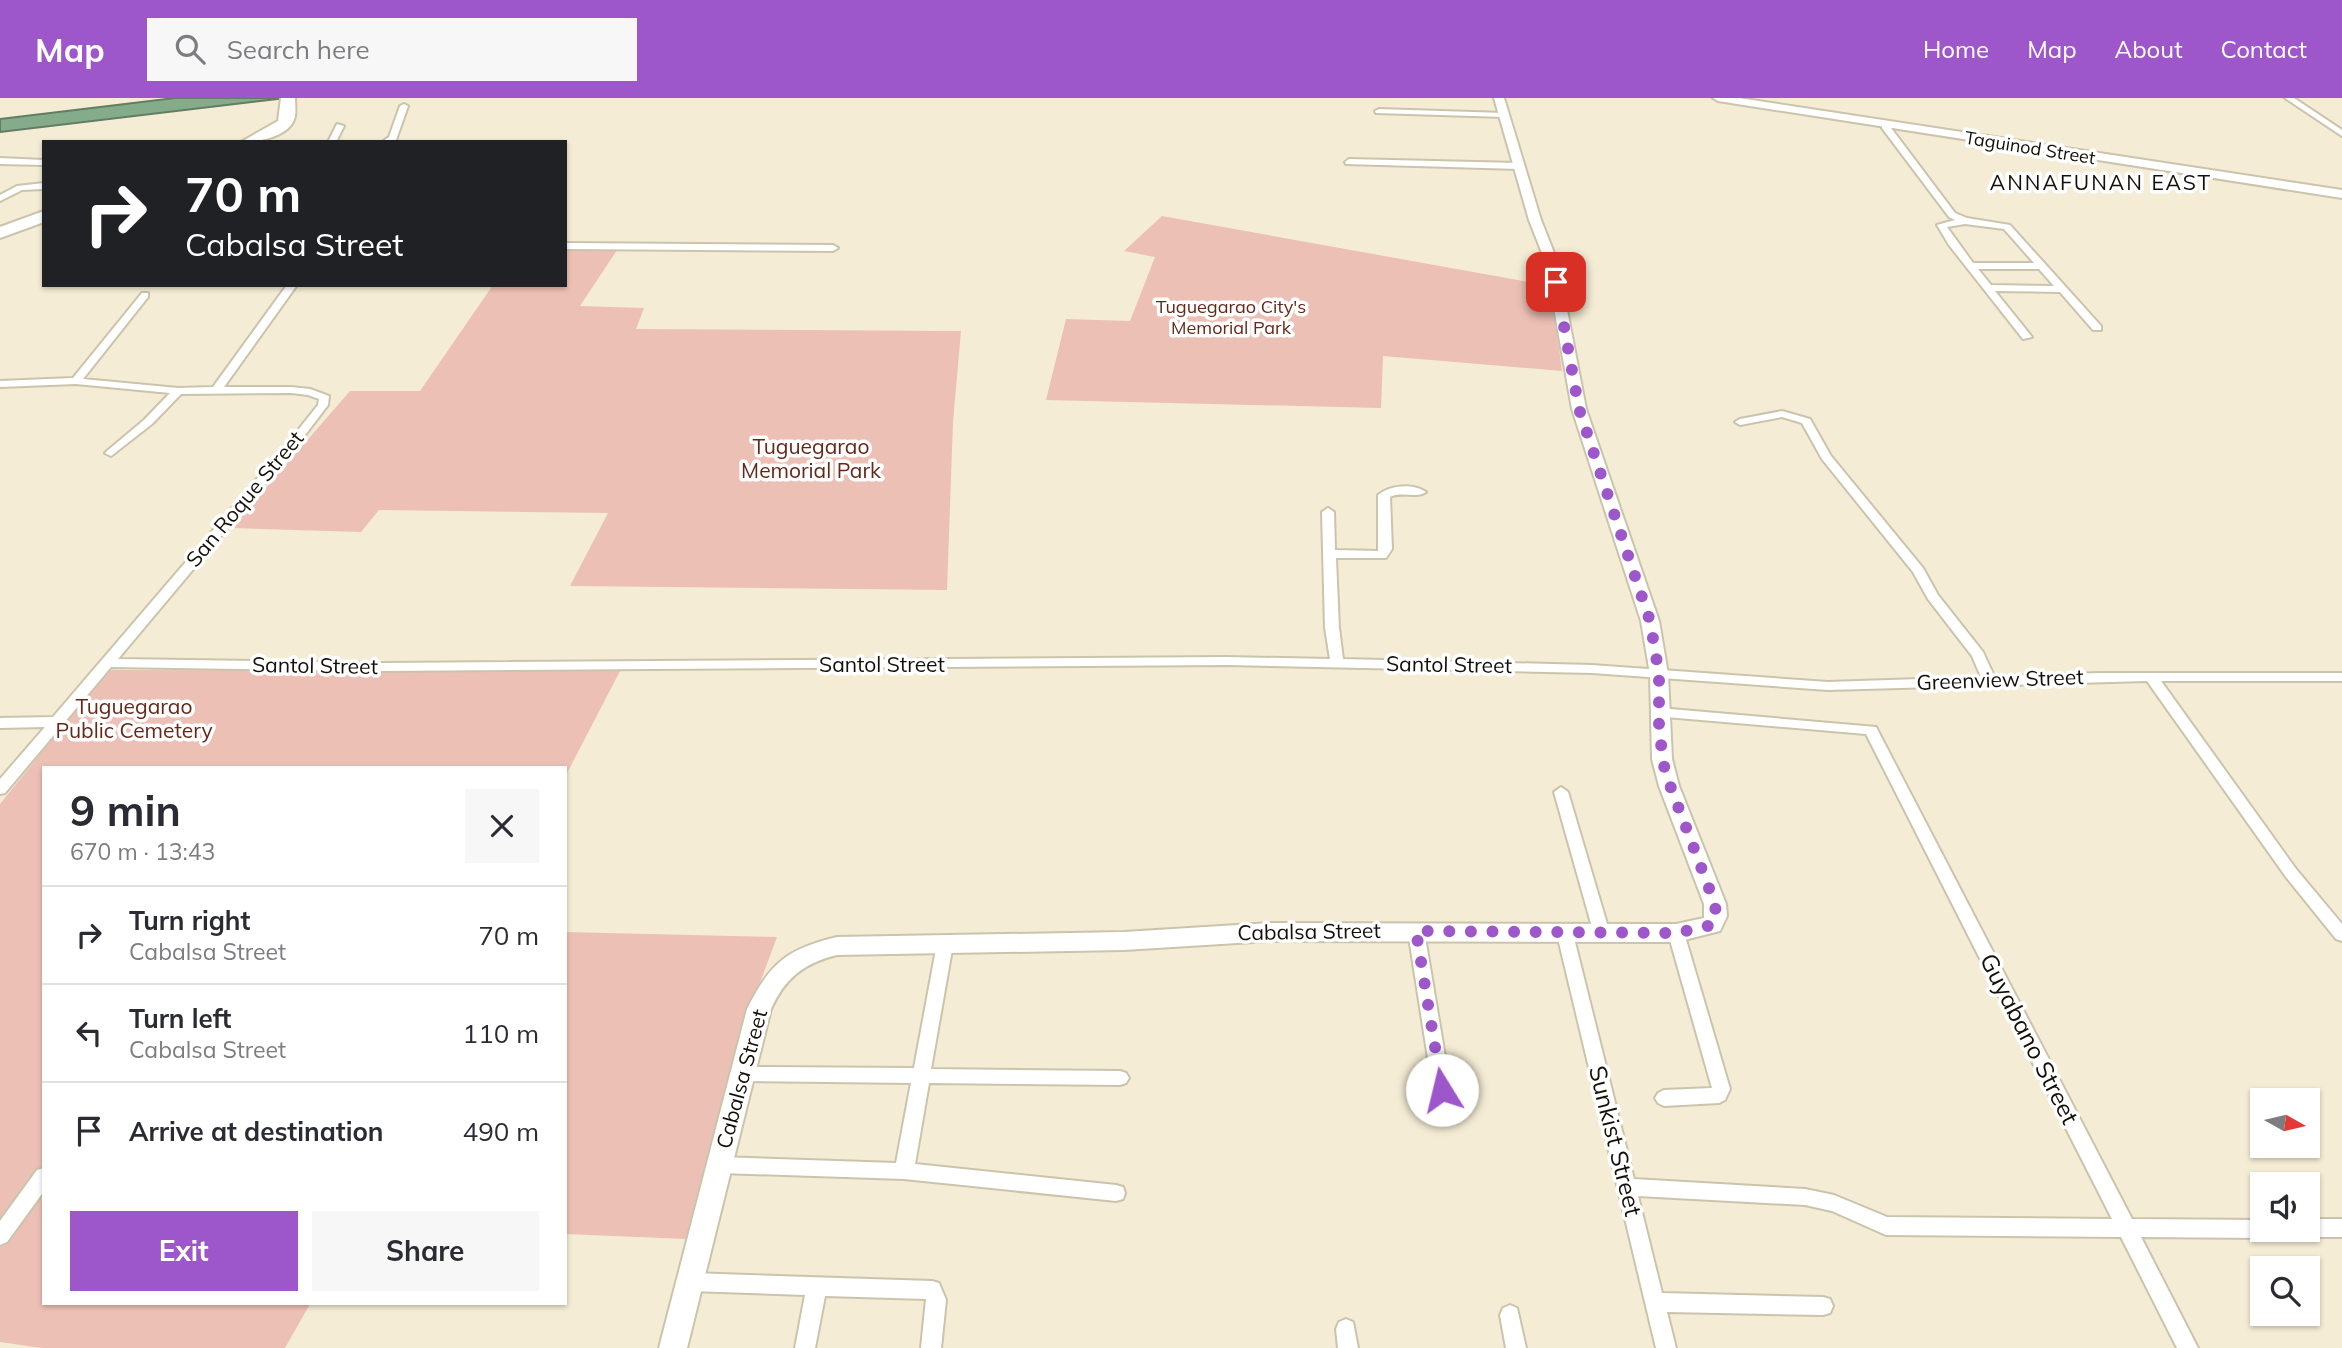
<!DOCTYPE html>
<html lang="en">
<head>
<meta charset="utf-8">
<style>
  :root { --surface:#fff; --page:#f7f7f7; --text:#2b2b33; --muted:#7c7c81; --line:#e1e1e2; --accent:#9d57cb }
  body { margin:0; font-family:Mulish,sans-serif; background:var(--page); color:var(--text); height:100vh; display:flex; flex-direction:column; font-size:26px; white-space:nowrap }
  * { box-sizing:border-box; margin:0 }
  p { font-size:23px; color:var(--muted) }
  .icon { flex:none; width:38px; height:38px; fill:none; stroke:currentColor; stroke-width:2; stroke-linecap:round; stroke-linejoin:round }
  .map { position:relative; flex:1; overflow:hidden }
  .panel { position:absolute; left:42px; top:668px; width:525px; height:539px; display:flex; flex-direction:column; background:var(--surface); border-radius:0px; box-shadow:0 2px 5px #0004 }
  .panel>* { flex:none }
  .top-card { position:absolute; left:42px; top:42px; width:525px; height:147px; border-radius:0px; box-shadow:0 2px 5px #0004; background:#202124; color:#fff; overflow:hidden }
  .needle { width:46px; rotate:98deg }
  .tools { position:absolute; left:2250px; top:990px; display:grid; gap:14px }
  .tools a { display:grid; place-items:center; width:70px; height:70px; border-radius:0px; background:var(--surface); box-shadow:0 2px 5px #0004; font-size:35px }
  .pin { position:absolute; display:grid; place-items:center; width:60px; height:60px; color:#fff; margin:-30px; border-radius:14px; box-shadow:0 4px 10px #0006 }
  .me { position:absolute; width:77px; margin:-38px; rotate:351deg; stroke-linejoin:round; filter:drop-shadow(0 0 5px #0008) }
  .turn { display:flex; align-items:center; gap:24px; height:147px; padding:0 28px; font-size:32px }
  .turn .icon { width:91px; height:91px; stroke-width:2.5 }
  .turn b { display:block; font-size:49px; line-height:60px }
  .round { display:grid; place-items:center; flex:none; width:74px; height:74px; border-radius:0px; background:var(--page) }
  .overview { display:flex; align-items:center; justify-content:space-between; height:119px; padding:0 28px }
  h1 { font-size:42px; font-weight:700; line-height:52px }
  .action { display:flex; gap:14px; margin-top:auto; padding:14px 28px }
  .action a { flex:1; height:80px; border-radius:0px; background:var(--accent); color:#fff; font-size:28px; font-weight:700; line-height:80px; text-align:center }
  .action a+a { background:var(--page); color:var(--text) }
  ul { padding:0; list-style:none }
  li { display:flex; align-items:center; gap:21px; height:98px; padding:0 28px; border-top:2px solid var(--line) }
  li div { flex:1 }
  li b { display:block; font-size:26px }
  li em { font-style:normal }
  header { display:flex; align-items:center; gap:42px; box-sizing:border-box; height:98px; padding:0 35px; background:var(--accent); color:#fff }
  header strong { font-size:33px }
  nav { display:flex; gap:38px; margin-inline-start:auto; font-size:24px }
  .search { width:490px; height:63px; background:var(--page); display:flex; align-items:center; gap:18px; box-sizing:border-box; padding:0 24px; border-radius:0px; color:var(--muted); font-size:26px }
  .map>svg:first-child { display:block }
</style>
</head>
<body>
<header>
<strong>Map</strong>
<div class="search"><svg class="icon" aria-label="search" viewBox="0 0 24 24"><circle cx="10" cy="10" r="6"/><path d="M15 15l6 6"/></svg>Search here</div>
<nav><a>Home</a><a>Map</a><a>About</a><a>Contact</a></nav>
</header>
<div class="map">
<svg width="2342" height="1250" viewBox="0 0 2342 1250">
  <rect width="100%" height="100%" fill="#f4ecd4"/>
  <path fill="#edc0b5" d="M1162 118 1551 188 1562 273 1383 258 1381 310 1046 302 1066 221 1130 223 1155 159 1124 153Z
    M619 149 580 208 644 210 636 231 961 233 953 324 947 492 570 488 608 415 379 412 361 434 231 430 350 293H420L493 187H565V150Z
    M108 572 620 573 565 679V670H44V1206H310L285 1250H42L0 1244V706Z
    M565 834 777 839 752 906 686 1141 565 1136Z"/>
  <path fill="#85ac8a" stroke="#627d63" stroke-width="2" d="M175 0H286L0 34V21Z"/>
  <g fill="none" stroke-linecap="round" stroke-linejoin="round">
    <g stroke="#cbc4ad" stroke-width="4">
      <path id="street" d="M2285 0H2294L2342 32V38Z
        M404 6 408 8 396 42 382 44 389 39 400 8Z
        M1379 11 1504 15 1508 17 1504 19 1376 15 1375 13Z
        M337 26 344 28 336 44H328Z
        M1882 26H1888L1955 115 1967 120 2010 127 2101 228V232H2093L2060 194 1995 193 2032 239 2023 241 1949 147 1937 127 1955 122 1949 119 1882 30ZM1965 126 2004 131 2034 165H1973L1947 129ZM1978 171H2039L2054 188 1991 187Z
        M0 60 44 62V67L0 66Z
        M1349 61 1519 65 1523 68 1519 71 1346 66 1345 64Z
        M44 85V91L22 92 0 103V97L17 88Z
        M565 145 833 147 838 150 833 153 565 151Z
        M287 187H297L224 289H291L310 291 329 298 328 307 299 345 118 561 382 565 1226 559 1330 561 1325 530 1322 414 1328 410 1334 414 1335 452 1378 453V397C1390 387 1413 385 1426 394 1416 401 1401 393 1390 399L1392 451 1386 460H1336L1339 530 1343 561 1592 567 1828 584 1981 579 1972 558 1928 501 1913 474 1822 361 1802 325 1782 319 1740 327 1735 324 1740 321 1782 313 1810 321 1831 358 1923 470 1938 497 1983 554 1994 578 2100 575H2342V583H2161L2296 771 2342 826V843L2336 841 2286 779 2147 583 1828 592 1592 575 1226 567 382 573 111 569 5 695 0 696V681L45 629 0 630V620L53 619 291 341 318 307 319 301 308 297 291 295 181 296 152 326 111 358 105 355 107 353 144 322 170 295 76 286 0 289V283L73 280 142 195H148V199L83 281 178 290 213 289Z
        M1659 610 1876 629 2132 1121 2263 1122V1132H2272L2270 1137 2263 1140 2141 1139 2198 1250H2177L2121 1139 1886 1137 1832 1113 1805 1107 1638 1098 1662 1195 1823 1199 1830 1201 1833 1208 1830 1215 1823 1217 1667 1214 1676 1250H1656L1557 836 1559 832 1565 830 1571 832 1573 836 1634 1081 1805 1091 1834 1097 1887 1119 2112 1121 1866 636 1654 618 1652 615 1654 612Z
        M1561 689 1568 694 1610 836 1608 840 1602 842 1596 840 1594 836 1554 694Z
        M1416 827 1422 829 1424 833 1455 1018 1452 1023 1446 1026 1440 1023 1437 1018 1408 833 1410 829Z
        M1676 829 1682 831 1684 835 1730 991 1725 1002 1719 1005 1664 1008 1658 1005 1655 1000 1658 995 1664 992 1712 990 1668 835 1670 831Z
        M945 840 951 842 953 846 931 971 1120 973 1126 975 1129 980 1126 985 1120 987 929 985 915 1066 1116 1087 1123 1089 1125 1095 1123 1101 1116 1103 904 1081 720 1075 713 1073 711 1067 713 1061 720 1059 896 1065 911 985 743 983 737 981 734 976 737 971 743 969 914 970 937 846 939 842Z
        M44 1070V1093L7 1144 0 1147V1123L37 1072Z
        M2308 1121H2342V1139H2308L2301 1136 2299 1132H2308Z
        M690 1175 932 1183 939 1185 946 1202 941 1250H921L926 1201 825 1198 815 1250H795L805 1197 690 1193 683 1191 680 1184 683 1177Z
        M1510 1207 1517 1210 1526 1250H1506L1500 1217 1503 1210Z
        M1346 1221 1353 1224 1358 1250H1338L1336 1231 1339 1224Z"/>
    </g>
    <g stroke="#cbc4ad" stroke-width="4">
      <path id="secondary" d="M1494 0H1504L1541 122 1558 165 1586 311 1659 523 1668 576 1672 661 1679 688 1726 806 1727 818 1720 833 1676 844 1270 843 1124 852 837 857C804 865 785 880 771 911L687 1250H659L747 911C770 865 787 851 837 839L1124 834 1270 825 1676 826 1704 820V806L1659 688 1652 661 1650 576 1641 523 1572 311 1546 165 1529 122Z
        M1713 0H1739L2342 92V100L1718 3Z"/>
    </g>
    <g stroke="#cbc4ad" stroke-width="4">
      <path id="highway" d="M281 0H295C295 5 296 13 295 18 291 39 258 44 241 44L278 23Z
        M44 113V124L0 140V129Z"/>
    </g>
    <use href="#street" fill="#fff" fill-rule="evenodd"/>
    <use href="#secondary" fill="#fff" fill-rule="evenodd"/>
    <use href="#highway" fill="#fff" fill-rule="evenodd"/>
  </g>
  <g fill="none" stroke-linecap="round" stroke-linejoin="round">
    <path stroke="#9d57cb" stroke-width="12" stroke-dasharray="0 21.6" d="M1442 992 1416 833 1676 835 1712 827 1716 818 1715 806 1665 674 1659 632V576L1650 523 1579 311 1556 184"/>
  </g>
  <g text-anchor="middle" stroke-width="7" stroke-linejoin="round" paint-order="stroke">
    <g font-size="18" fill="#121008" stroke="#fff">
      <text transform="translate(2030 50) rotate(9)" y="6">Taguinod Street</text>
    </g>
    <g font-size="18" fill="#662718" stroke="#fff">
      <text x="1231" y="215">Tuguegarao City's<tspan x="1231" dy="21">Memorial Park</tspan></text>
    </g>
    <g font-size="21" letter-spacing="2" fill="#121008" stroke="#fff">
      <text x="2101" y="92">ANNAFUNAN EAST</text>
    </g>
    <g font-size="21" fill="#662718" stroke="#fff">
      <text x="811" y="356">Tuguegarao<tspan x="811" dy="24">Memorial Park</tspan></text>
      <text x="134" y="616">Tuguegarao<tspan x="134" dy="24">Public Cemetery</tspan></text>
    </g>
    <g font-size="21" fill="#121008" stroke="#fff">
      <text transform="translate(245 401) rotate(-50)" y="7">San Roque Street</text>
      <text x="882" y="574">Santol Street</text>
      <text transform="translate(1449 567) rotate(1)" y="7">Santol Street</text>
      <text transform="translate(315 568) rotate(1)" y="7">Santol Street</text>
      <text transform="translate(2000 582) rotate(-2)" y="7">Greenview Street</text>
      <text transform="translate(1309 834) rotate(-1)" y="7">Cabalsa Street</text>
      <text transform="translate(742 981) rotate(-75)" y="7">Cabalsa Street</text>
    </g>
    <g font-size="24" fill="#121008" stroke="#fff">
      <text transform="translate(2029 941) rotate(63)" y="8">Guyabano Street</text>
      <text transform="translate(1615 1043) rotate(76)" y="8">Sunkist Street</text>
    </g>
  </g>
</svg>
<div class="tools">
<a><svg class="needle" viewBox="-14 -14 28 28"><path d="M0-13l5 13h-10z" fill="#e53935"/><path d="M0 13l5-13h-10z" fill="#7c7c81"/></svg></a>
<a><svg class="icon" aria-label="sound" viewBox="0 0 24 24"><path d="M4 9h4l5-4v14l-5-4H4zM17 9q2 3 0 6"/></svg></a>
<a><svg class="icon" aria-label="search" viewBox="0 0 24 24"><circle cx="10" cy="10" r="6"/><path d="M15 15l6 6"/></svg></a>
</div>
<div class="pin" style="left:1556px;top:184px;background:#d93025"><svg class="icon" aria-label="arrive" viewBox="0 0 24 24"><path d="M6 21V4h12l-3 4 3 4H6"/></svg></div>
<svg class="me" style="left:1442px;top:992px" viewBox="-20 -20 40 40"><circle r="19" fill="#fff"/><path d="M0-13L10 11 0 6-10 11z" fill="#9d57cb"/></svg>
<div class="top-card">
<div class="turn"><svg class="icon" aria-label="right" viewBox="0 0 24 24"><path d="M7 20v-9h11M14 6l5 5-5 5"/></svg><div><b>70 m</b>Cabalsa Street</div></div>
</div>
<section class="panel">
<div class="overview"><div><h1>9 min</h1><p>670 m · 13:43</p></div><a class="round"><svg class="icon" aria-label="close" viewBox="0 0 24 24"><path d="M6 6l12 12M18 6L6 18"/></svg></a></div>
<ul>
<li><svg class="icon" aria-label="right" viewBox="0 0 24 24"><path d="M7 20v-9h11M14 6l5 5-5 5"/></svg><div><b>Turn right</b><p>Cabalsa Street</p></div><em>70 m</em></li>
<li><svg class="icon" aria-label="left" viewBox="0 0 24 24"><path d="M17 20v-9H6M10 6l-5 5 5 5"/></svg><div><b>Turn left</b><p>Cabalsa Street</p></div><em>110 m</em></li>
<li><svg class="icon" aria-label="arrive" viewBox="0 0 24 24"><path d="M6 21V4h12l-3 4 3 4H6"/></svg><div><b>Arrive at destination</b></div><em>490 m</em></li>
</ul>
<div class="action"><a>Exit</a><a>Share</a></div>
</section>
</div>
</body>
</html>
